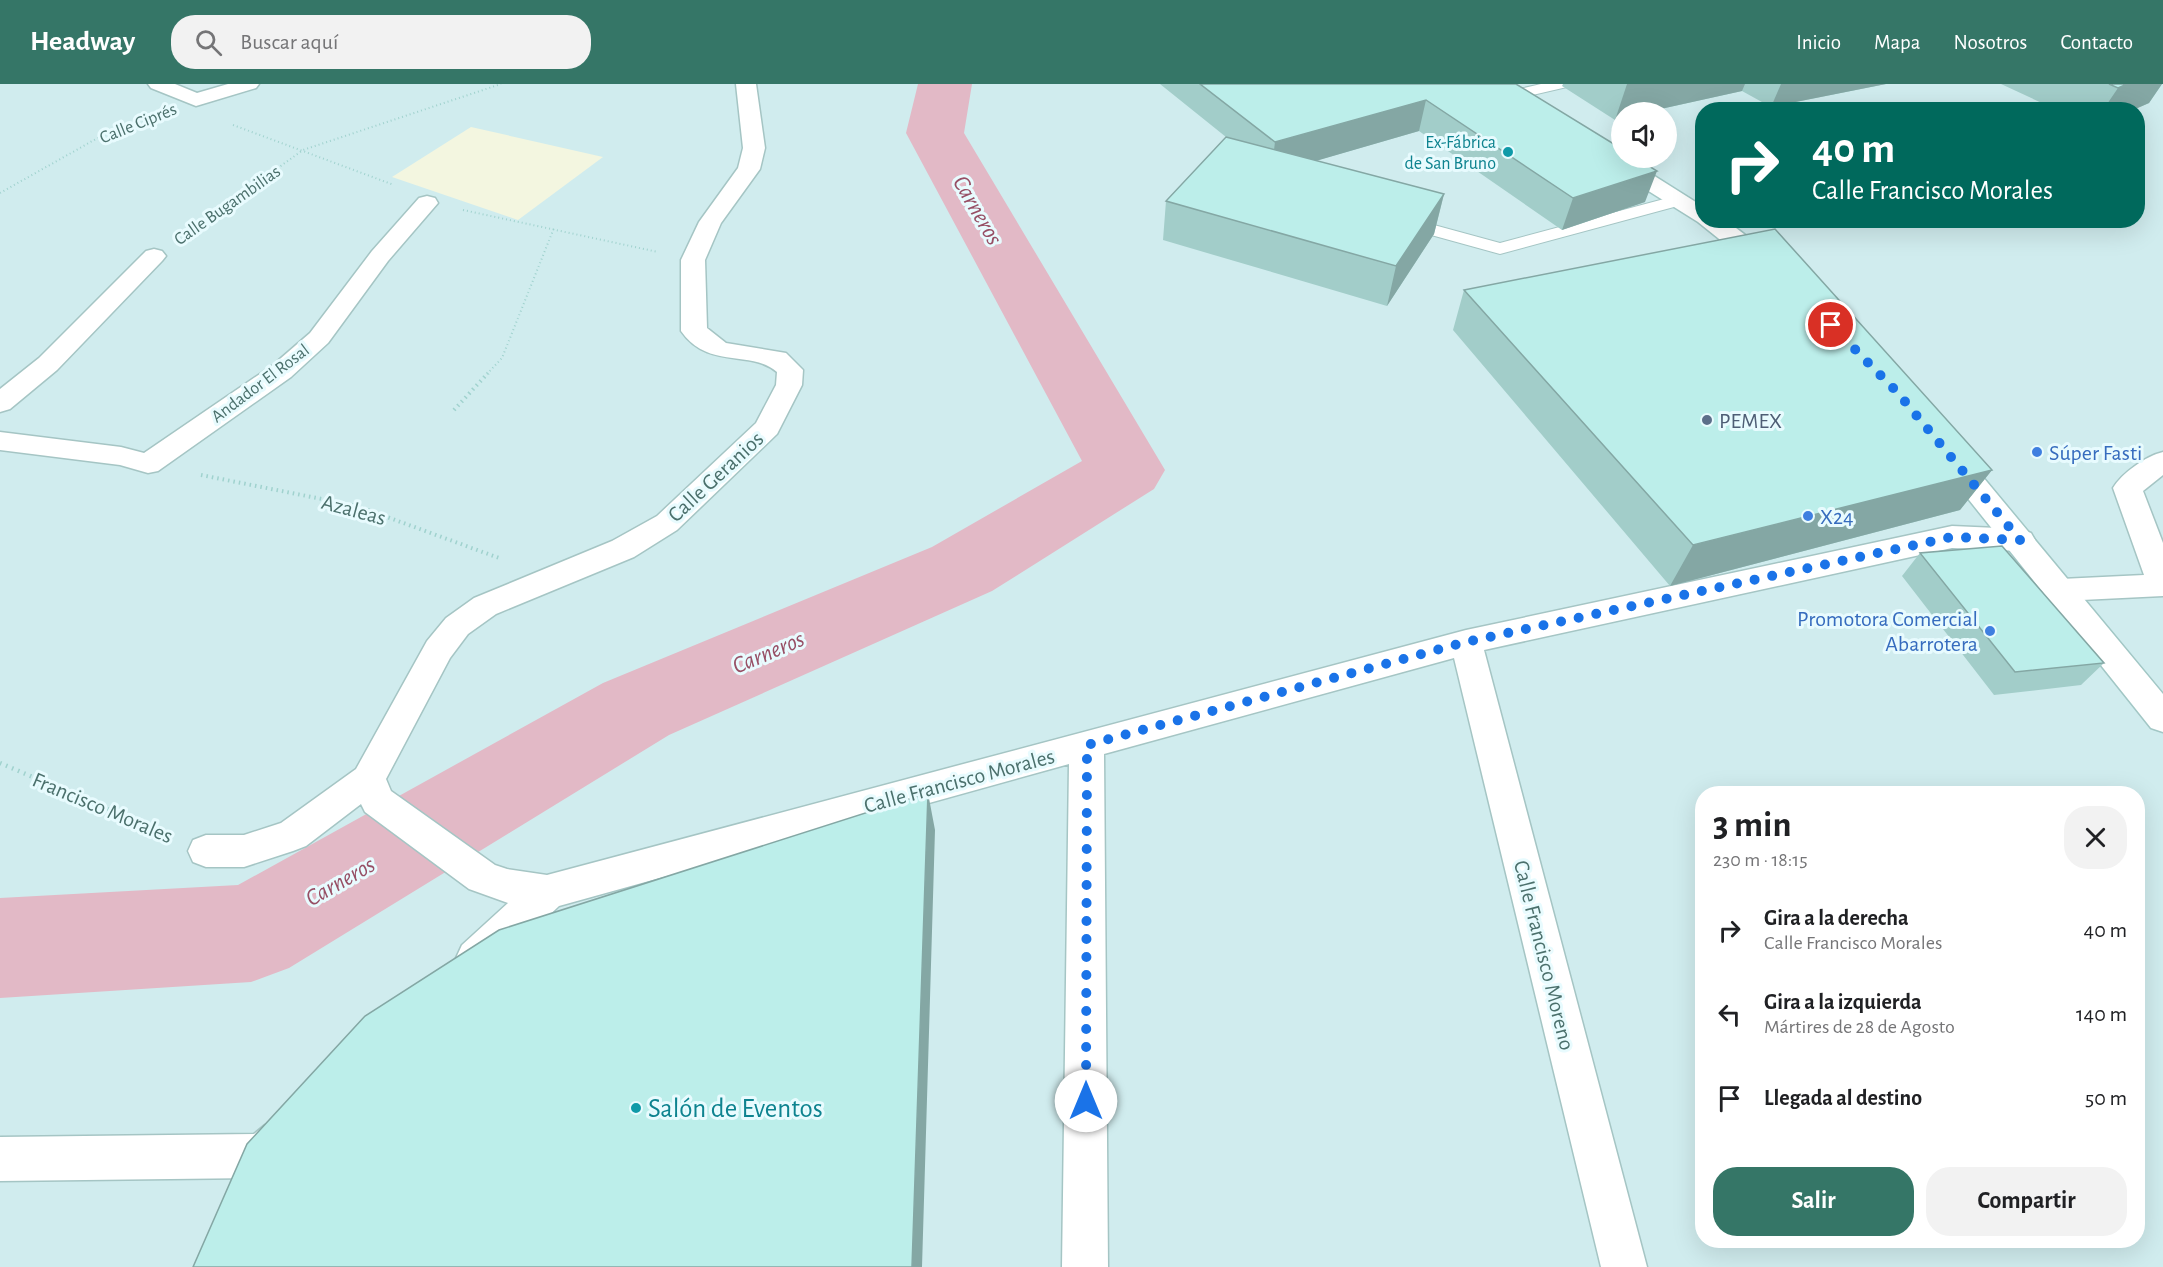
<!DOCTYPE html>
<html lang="es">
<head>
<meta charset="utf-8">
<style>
  :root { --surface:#fff; --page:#f2f2f2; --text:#202124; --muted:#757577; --accent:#357667 }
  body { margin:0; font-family:"Alegreya Sans",sans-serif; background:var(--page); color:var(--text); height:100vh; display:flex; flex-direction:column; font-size:22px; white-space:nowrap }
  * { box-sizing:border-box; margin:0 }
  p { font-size:20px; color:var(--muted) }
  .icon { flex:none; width:33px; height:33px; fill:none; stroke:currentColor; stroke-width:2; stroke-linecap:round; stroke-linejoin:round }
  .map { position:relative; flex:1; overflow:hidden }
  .drawer { position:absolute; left:1695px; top:702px; width:450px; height:462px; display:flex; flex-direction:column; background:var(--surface); border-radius:24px; box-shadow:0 6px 24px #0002 }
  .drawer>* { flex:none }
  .banner { position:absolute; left:1695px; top:18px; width:450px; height:126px; border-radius:24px; box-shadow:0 6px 24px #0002; background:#00695c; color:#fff; overflow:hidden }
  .controls { position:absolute; left:1611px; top:18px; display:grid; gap:12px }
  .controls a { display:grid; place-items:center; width:66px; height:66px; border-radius:50%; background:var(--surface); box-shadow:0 6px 24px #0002; font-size:30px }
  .pin { position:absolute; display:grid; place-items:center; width:51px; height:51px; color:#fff; margin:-26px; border:3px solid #fff; border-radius:50%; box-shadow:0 2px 6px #0007 }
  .me { position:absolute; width:66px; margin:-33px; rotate:0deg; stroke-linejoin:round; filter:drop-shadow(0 0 4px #0008) }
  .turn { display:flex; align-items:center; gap:21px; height:126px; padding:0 18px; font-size:27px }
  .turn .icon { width:78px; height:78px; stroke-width:2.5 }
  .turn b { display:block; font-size:42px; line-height:51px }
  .round { display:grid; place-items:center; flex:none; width:63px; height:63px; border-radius:24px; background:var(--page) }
  .overview { display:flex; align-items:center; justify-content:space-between; height:102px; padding:0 18px }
  h1 { font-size:36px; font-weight:700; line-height:45px }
  .button { display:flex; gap:12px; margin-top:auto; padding:12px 18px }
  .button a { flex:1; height:69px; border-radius:24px; background:var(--accent); color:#fff; font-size:24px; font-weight:700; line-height:69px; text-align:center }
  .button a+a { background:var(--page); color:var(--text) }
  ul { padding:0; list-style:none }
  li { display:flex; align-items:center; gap:18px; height:84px; padding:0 18px }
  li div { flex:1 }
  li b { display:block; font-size:22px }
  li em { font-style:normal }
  header { display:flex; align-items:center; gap:36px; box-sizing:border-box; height:84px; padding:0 30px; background:var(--accent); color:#fff }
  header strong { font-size:28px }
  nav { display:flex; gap:33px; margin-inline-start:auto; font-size:21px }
  .search { width:420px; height:54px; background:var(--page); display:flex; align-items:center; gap:15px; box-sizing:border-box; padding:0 21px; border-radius:24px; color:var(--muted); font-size:22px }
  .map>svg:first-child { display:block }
</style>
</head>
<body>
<header>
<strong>Headway</strong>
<div class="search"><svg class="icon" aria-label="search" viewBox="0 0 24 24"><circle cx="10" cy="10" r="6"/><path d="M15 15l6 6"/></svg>Buscar aquí</div>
<nav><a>Inicio</a><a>Mapa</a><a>Nosotros</a><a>Contacto</a></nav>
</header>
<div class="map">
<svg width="2163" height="1183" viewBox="0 0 2163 1183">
  <rect width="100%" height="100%" fill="#e3f7fa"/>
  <path fill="#d0ecee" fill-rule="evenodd" d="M0 0H2163V1183H0ZM1702 26H2138V136H1702ZM1622 28H1666V74H1622ZM1702 710H2138V1156H1702Z"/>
  <path fill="#f3f6e0" d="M471 43 603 73 518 136 392 93Z"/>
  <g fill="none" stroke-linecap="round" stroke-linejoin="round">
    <path fill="#e2b9c6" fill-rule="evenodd" d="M918 0H972L964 49 1165 386 1154 405 992 507 669 651 289 884 251 898 0 914V814L238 801 603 599 932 463 1082 377 906 49Z"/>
    <g stroke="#a5c5c4" stroke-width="2">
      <path id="service" d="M1541 0H1570L1567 3 1511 16 1503 11 1506 8Z
        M1679 111 1685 112 1688 116 1685 120 1500 170 1395 141 1392 137 1395 133 1401 132 1500 159Z"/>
    </g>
    <g stroke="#a5c5c4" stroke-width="3">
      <path id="minor" d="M148 0H175L197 9 228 0H259L256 4 196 22 151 4Z
        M736 0H756L765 64 760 85 721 139 705 176 707 244 726 259 786 269 803 286 802 301 777 350 677 446 634 473 496 530 468 550 450 574 386 695 391 707 495 781 507 785 547 791 1466 546 1952 442 2020 445 2031 449 2035 456 2031 463 2020 467 1952 464 1484 566 1647 1183H1601L1454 574 1104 670 1108 1183H1062L1069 680 559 822 490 887 476 892 462 887 456 874 462 861 508 819 469 805 365 728 361 720 306 762 293 767 244 783H206L193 778 188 767 193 756 206 751H244L281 739 356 685 427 557 446 534 474 514 612 457 657 432 756 339 776 301 777 288C750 265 708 286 681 247V176L699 138 738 84 743 64Z
        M427 112 435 114 438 119 388 177 328 259 291 293 158 387 148 389 120 381 0 366V348L121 363 144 369 273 281 310 249 372 167 419 114Z
        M154 165 162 167 166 172 162 177 57 286 10 325 0 328V305L39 274 146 167Z
        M2163 368V391L2143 407 2163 459V512L2061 517 2050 514 2045 506 2050 498 2061 495 2144 491 2113 404C2122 389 2146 372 2163 368Z
        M280 1034 295 1041 302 1056C294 1076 282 1086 263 1094L0 1097V1053L254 1050 265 1041Z"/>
    </g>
    <g stroke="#a2c7c5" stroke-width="3">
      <path id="secondary" d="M1615 70 1626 74 1702 122V136C1709 136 1716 135 1722 136 1733 139 1772 172 1779 182L1775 187 1767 189 1759 187 1698 138 1607 81 1604 76 1607 71Z
        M1948 361 1958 363 2163 610V648L2151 644 1938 377 1934 370 1938 363Z"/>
    </g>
    <path stroke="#a0d2ce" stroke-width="2" stroke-dasharray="1 3" stroke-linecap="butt" d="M233 41 394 101
      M0 109 103 51 149 34
      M463 126 658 168
      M183 152 303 66 501 0
      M487 290 502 274 554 144"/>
    <path stroke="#a0d2ce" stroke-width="4" stroke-dasharray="1.5 4" stroke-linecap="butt" d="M454 326 488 289
      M201 391 357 422 499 474"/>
    <path stroke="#a0d2ce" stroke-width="4.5" stroke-dasharray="1.5 5" stroke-linecap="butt" d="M0 679 166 750"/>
    <use href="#service" fill="#fff" fill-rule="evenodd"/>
    <use href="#minor" fill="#fff" fill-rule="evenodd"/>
    <use href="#secondary" fill="#fff" fill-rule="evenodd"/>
  </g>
  <path fill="#a2cdc9" d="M1160 0H1516L1645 118 1562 146 1419 47 1315 77 1444 110 1434 150 1387 222 1163 156 1166 117 1226 53Z
    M1563 0H1886L1771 23 1742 7 1647 28H1622L1615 36 1562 2Z
    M2001 0H2162L2149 19 2133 26H2057Z
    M1464 206 1992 386 1960 426 1670 502 1453 246Z
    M1920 469 2104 579 2081 601 1994 611 1902 492Z"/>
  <path fill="#84a7a4" d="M1627 0H1745L1742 7 1647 28H1622V34L1615 36Z
    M1781 0H1886L1771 23Z
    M2127 0H2162L2149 19 2133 26H2103L2118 4Z
    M1426 16 1419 47 1271 90 1275 58Z
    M1657 87 1645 118 1562 146 1573 114Z
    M1444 110 1434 150 1387 222 1396 182Z
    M1992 386 1960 426 1670 502 1693 461Z
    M928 709 935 746 922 1183H912Z"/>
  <path fill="#bceeea" stroke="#84a7a4" stroke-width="1.5" d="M1200 0H1516L1622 65V74H1636L1657 87 1573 114 1426 16 1275 58Z
    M2109 0H2127L2118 4Z
    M1226 53 1444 110 1396 182 1166 117Z
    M1775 145 1992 386 1693 461 1464 206Z
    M2002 462 2104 579 2015 588 1920 469Z
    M928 709 912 1183H193L247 1060 365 932 499 846Z"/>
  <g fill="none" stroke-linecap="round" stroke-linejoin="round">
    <path stroke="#1a73e8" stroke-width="10" stroke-dasharray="0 18" d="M1086 1017 1087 661 1466 558 1952 453 2020 456 1897 308 1831 241"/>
  </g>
  <g fill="#0f9aa8" stroke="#e8fbfe" stroke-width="2">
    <circle cx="1508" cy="68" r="6"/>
    <circle cx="636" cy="1024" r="6"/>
  </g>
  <circle fill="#5c6f8a" stroke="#e8fbfe" stroke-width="2" cx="1707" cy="336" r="6"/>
  <g fill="#3f7fe0" stroke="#e8fbfe" stroke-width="2">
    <circle cx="2037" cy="368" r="6"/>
    <circle cx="1808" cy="432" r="6"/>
    <circle cx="1990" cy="547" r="6"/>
  </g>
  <g text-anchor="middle" stroke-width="6" stroke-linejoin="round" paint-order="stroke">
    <g font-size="18" fill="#4b706c" stroke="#e8fbfe">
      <text transform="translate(138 39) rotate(-22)" y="6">Calle Ciprés</text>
      <text transform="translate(227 121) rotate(-35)" y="6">Calle Bugambilias</text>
      <text transform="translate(260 299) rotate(-37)" y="6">Andador El Rosal</text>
    </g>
    <g font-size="18" fill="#0d838f" stroke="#e8fbfe" text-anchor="end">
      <text x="1496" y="64">Ex-Fábrica<tspan x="1496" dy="21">de San Bruno</tspan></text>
    </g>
    <g font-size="22" fill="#4e5e75" stroke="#e8fbfe" text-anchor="start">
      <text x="1719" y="344">PEMEX</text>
    </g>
    <g font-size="22" fill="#366cbe" stroke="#e8fbfe" text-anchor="start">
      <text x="2049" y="376">Súper Fasti</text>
      <text x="1820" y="440">X24</text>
      <text x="1978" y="542" text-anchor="end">Promotora Comercial<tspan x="1978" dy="25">Abarrotera</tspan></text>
    </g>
    <g font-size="22" fill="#4b706c" stroke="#e8fbfe">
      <text transform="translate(715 392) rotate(-43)" y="8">Calle Geranios</text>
      <text transform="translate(354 425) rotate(15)" y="8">Azaleas</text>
      <text transform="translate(959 696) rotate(-15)" y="8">Calle Francisco Morales</text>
      <text transform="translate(103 723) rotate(23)" y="8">Francisco Morales</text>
      <text transform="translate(1545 871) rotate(76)" y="8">Calle Francisco Moreno</text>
    </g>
    <g font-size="24" font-style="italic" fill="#974f65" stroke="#e8fbfe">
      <text transform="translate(978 126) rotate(60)" y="8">Carneros</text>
      <text transform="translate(768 568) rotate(-23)" y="8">Carneros</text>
      <text transform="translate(340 797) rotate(-30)" y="8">Carneros</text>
    </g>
    <g font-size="27" fill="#0d838f" stroke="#e8fbfe" text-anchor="start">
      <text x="648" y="1033">Salón de Eventos</text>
    </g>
  </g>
</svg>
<div class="controls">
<a><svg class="icon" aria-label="sound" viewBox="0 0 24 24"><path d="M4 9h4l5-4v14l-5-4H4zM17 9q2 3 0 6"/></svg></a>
</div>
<div class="pin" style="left:1831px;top:241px;background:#d93025"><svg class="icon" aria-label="arrive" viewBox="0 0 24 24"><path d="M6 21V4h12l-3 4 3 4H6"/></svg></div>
<svg class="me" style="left:1086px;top:1017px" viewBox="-20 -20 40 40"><circle r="19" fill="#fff"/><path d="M0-13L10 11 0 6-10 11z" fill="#1a73e8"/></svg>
<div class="banner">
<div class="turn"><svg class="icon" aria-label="right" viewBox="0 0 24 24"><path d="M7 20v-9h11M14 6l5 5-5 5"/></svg><div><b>40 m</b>Calle Francisco Morales</div></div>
</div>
<section class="drawer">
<div class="overview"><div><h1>3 min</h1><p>230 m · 18:15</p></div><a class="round"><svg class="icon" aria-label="close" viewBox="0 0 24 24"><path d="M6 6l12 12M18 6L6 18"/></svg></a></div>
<ul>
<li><svg class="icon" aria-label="right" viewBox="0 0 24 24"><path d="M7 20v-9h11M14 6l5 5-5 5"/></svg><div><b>Gira a la derecha</b><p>Calle Francisco Morales</p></div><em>40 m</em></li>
<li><svg class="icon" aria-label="left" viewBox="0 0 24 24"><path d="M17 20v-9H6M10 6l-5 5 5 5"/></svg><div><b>Gira a la izquierda</b><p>Mártires de 28 de Agosto</p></div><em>140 m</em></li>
<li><svg class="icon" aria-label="arrive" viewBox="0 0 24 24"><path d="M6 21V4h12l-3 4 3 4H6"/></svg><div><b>Llegada al destino</b></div><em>50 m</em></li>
</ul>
<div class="button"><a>Salir</a><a>Compartir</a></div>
</section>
</div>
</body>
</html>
